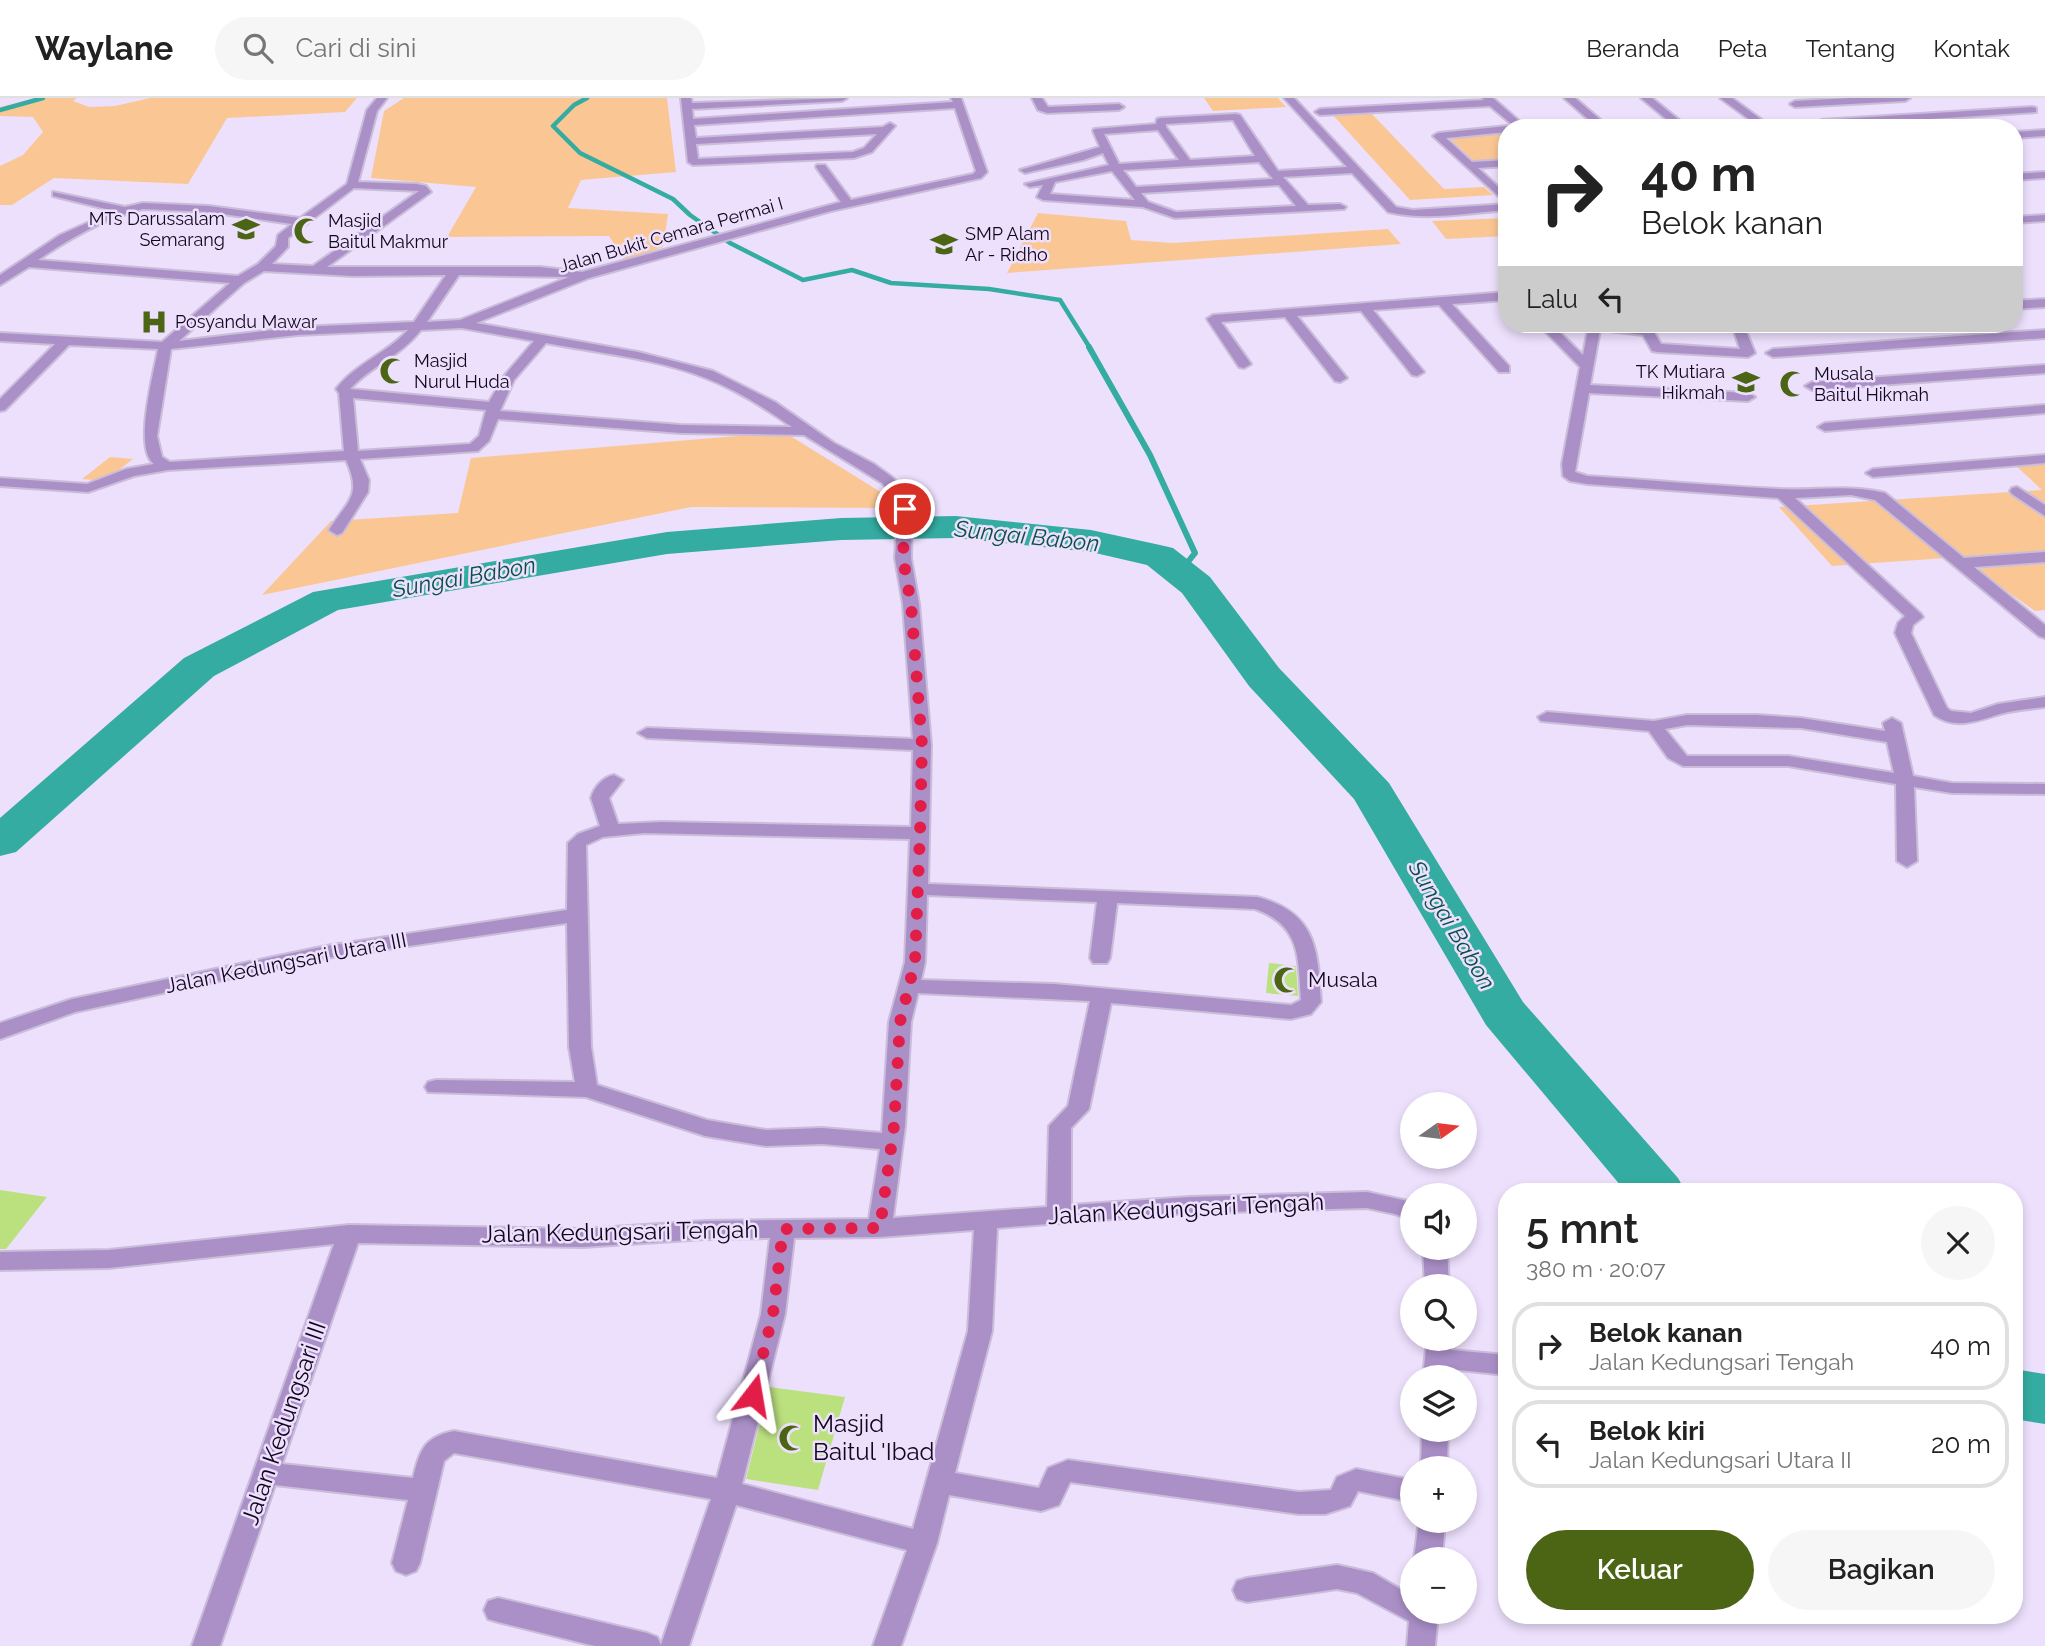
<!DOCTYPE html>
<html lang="id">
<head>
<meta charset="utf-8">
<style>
  :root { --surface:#fff; --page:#f6f6f6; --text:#222; --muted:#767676; --line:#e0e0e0; --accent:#4b6515 }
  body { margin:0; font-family:Raleway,sans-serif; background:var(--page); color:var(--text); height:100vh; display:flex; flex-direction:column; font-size:26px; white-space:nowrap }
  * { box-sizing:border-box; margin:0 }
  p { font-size:23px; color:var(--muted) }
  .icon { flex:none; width:38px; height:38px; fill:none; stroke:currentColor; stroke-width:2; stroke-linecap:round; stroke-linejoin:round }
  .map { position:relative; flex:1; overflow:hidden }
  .sheet { position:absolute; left:1498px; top:1085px; width:525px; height:441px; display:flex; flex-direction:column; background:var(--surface); border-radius:28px; box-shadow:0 4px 10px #0003 }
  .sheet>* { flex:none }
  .guide { position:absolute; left:1498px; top:21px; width:525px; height:214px; border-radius:28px; box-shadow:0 4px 10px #0003; background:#fff; color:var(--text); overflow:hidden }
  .needle { width:46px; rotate:76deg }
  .controls { position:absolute; left:1400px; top:994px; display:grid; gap:14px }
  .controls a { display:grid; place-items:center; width:77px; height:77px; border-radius:50%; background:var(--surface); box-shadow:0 4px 10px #0003; font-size:35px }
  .pin { position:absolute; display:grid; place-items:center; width:60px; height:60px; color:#fff; margin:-30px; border:4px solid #fff; border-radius:50%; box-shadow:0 2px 7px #0007 }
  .me { position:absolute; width:77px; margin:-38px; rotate:14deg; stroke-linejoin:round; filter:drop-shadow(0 0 5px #0008) }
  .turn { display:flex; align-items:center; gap:24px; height:147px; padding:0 28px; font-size:32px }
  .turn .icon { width:91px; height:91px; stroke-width:2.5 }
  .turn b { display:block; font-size:49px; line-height:60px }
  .then { display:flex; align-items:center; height:66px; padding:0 28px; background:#0003; gap:14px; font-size:26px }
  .round { display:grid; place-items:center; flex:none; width:74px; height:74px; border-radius:37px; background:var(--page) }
  .summary { display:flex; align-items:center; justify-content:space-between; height:119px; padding:0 28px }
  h1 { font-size:42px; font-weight:600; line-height:52px }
  .primary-button { display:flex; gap:14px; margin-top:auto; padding:14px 28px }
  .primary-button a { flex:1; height:80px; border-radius:42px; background:var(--accent); color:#fff; font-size:28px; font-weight:600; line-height:80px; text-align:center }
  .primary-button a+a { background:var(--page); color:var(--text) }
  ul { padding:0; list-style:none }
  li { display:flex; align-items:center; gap:21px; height:88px; margin:0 14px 10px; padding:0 14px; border:4px solid var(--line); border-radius:28px }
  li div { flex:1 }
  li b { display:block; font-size:26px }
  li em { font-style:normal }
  header { display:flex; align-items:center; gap:42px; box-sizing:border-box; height:98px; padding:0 35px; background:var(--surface); border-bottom:2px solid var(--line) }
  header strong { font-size:33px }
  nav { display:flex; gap:38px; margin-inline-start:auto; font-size:24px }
  .search { width:490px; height:63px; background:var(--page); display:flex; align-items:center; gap:18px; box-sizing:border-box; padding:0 24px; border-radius:38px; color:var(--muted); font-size:26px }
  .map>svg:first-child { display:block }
</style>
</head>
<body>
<header>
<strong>Waylane</strong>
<div class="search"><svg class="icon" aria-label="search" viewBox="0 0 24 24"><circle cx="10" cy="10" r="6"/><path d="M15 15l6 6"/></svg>Cari di sini</div>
<nav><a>Beranda</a><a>Peta</a><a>Tentang</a><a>Kontak</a></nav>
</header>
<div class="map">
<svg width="2045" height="1548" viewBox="0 0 2045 1548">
  <rect width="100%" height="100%" fill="#ede0fd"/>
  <path fill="#fac794" d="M36 0H77L73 3 89 9 115 8 150 0H357L345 14 227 20 188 86 54 80 12 107H0V68L23 57 43 34 33 19 0 18V9Z
    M404 0H667L676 74 581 82 568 110 668 116 663 149 625 163 609 138 447 139 476 89 371 80 384 13Z
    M1204 0H1278L1286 9 1213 13Z
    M1370 14 1444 91 1484 89 1493 97 1410 102 1332 16Z
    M1507 34V61L1474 63 1447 38Z
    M1038 115 1126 123 1131 142 1173 145 1388 131 1401 146 1007 175Z
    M1507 120V138L1446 141 1432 123Z
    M784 334 887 398V410L691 409 262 497 331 423 458 415 471 360Z
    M110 359 133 361 105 383 82 381Z
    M2045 365V453L1832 468 1779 409 2042 392 2015 367Z
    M2045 465V512L2035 513 1975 471Z"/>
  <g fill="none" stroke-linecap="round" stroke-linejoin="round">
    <path stroke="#34aca1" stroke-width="4.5" d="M587 0 574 7 553 28 580 55 673 101 690 117 730 145 803 182 852 172 891 185 989 191 1060 202 1090 250
      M0 12 43 0"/>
    <path stroke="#34aca1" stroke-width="6" d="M1089 249 1150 357 1195 455 1180 474"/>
    <path fill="#34aca1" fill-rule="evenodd" d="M956 418 1091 432 1160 447 1173 450 1210 479 1279 570 1389 685 1523 904 1678 1080 1686 1094H1626L1486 927 1354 701 1249 588 1182 495 1147 467 1091 454 956 440 841 442 667 456 338 512 214 578 16 754 0 758V720L184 560 313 494 667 434 841 420Z
      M2014 1271 2045 1276V1326L2014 1321Z"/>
  </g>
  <path fill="#bbe17f" d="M1269 865 1296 868 1298 898 1266 895Z
    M0 1092 47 1099 6 1151H0Z
    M769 1289 845 1299 818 1392 746 1381Z"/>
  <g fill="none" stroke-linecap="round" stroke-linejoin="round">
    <g stroke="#cabdd9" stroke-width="4">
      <path id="minor" d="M377 0H387L377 13 358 84 417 86 426 88 431 94 327 169H540L582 174 841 104 816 69 817 67H825L851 102 973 76 976 73 955 10 694 27 696 40 883 29 890 25 895 28 872 54 854 60 693 67 688 64 681 0H691L692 5 847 0 842 3 692 11 693 21 953 4 951 0H961L987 74 981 80 831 113 589 180 476 225 638 254 713 273 775 304 834 345 874 366 892 379 907 396 912 411 911 460 919 506 931 647 928 786 1257 799C1316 814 1318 851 1321 904L1311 916 1291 921 1111 905 1089 1011 1071 1030V1107L1190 1099 1367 1094 1412 1104V1122L1395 1116 1367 1110 1190 1115 997 1130 992 1233 955 1375 1039 1390 1048 1370 1068 1362 1299 1394 1331 1392 1337 1379 1356 1371 1412 1382V1404L1358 1393 1350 1408 1325 1416H1299L1070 1384 1059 1407 1041 1413 949 1397 937 1445 901 1548H873L907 1452 736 1407 689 1548H595L498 1524 488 1521 484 1512 488 1503 498 1500 647 1535 657 1539 661 1547 711 1401 454 1355 444 1363 420 1465 416 1473 406 1477 396 1473 392 1465 408 1402 275 1387 220 1548H192L334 1146 109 1170 0 1172V1154L109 1152 349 1127 583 1131 705 1123 869 1121 880 1051 822 1046 766 1048 705 1038 586 999 428 994 425 989 428 984 436 982 575 984 569 949 567 825 326 860 75 914 0 941V925L72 901 326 848 567 812 568 745 578 736 600 728 591 700C594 689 603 679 614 677L623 682 609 700 618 726 661 724 911 729 913 652 647 640 638 635 647 630 913 641 903 506 895 460 898 411 895 400 882 385 804 337 681 335 498 321 489 343 478 353 360 361 369 382 368 394 342 435 337 437 329 432C349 401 362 398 346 362L168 372 134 378 88 394 0 388V380L87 386 126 371 154 366C133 351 154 275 158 251L69 247 5 312 0 313V301L55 246 0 243V235L162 244 230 185 29 169 0 187V177L60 137 114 113 53 98V94L125 109 143 105 209 108 300 120 347 86 367 12ZM877 36 864 50 853 54 698 61 696 46ZM354 90 419 93 313 168 272 166 288 149V140ZM143 111 209 114 292 126 278 137 276 148 258 166 238 178 38 162C70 140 105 120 143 111ZM264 173 353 178 446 177 414 224 298 229 179 243 244 185ZM459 177 569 179 460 222 427 224ZM462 230 534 243 504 278 489 304 350 291C373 266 399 260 421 232ZM408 232C386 256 356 265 336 291L339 295 344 353 170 364 162 359 157 338 171 251 298 237ZM546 245C598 255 654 260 703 279 735 291 765 310 792 329L681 327 500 313 514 282ZM353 300 486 312 479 338 470 346 358 353ZM644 735 910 741 905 864 889 924 882 1035 822 1030 766 1032 707 1022 597 987 591 949 586 747 603 739ZM927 797 1097 804 1090 860 1093 865H1107L1110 860 1117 805 1255 811C1301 827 1298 859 1301 902L1291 907 1054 886 921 882 925 864ZM918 895 1090 903 1068 1008 1049 1028 1047 1109 893 1120 905 1028 911 924ZM974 1132 968 1233 913 1431 742 1386 785 1216 794 1140 880 1139ZM770 1140 761 1216 717 1380 454 1333C424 1339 420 1352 413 1380L282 1366 358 1145 583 1149 705 1141Z
        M1032 0H1042L1048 9 1119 6 1124 9 1119 12 1047 15 1038 12Z
        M1284 0H1294L1396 109 1413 112 1507 106V112C1468 115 1426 123 1388 114L1352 75 1283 79 1308 107 1340 106 1346 109 1344 111 1175 120 1143 109 1043 102 1037 99 1043 87 1030 89 1025 86 1109 67 1103 55 1083 62 1025 75 1020 72 1100 49 1093 33 1094 31 1156 26 1157 21 1161 20 1236 16 1240 17 1278 73 1347 69ZM1233 22 1255 58 1190 62 1166 29V26ZM1158 32 1179 62 1119 66 1104 36ZM1259 64 1273 81 1136 89 1123 72ZM1112 73 1135 102 1050 96 1055 84ZM1279 87 1296 108 1176 114 1148 104 1141 95Z
        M1482 0H1493L1527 30H1516L1490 8 1320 17 1315 14 1320 11 1484 2Z
        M1564 0H1575L1610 30H1598Z
        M1641 0H1652L1689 30H1677Z
        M1720 0H1732L1773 30H1761Z
        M1850 0H1910L1905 3 1795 9 1790 6 1795 3Z
        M2032 9 2036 10V14L1822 28 1817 25 1822 22Z
        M1507 28 1511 30H1507V34L1446 40 1472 64 1507 62V68L1478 70 1507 97V103H1504L1433 38 1438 35Z
        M2045 32V38L2014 40V34Z
        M2045 74V80L2014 82V76Z
        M2045 117V123L2014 125V119Z
        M1507 194V202L1452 206 1509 268V274H1499L1439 207 1373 212 1424 274 1417 278 1412 277 1361 213 1297 218 1347 280 1340 284 1335 283 1285 219 1221 224 1251 266 1244 270 1239 269 1207 221 1213 217Z
        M2045 201V209L2014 211V203Z
        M1538 226H1551L1583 257 1589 226 1652 231 1661 246 1740 251 1733 230 1726 226H1743L1755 255 1748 259 1657 254 1652 253 1643 237 1600 232 1590 287 1748 295 1755 299 1748 303 1589 295 1575 374 1587 378C1651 382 1715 388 1779 391 1815 393 1849 386 1885 395L1964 460 2045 454V464L1974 469 2045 527V540L2039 538 1875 402 1851 397 1795 400 1921 516 1923 519 1913 527 1911 535 1947 610 1951 613 1971 615 1998 606 2045 599V609C2030 611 2014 612 2000 616 1978 623 1955 632 1934 617L1895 535 1898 525 1905 518 1778 400 1587 386 1570 383 1563 378 1562 366 1580 269Z
        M2045 232V240L1773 259 1766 255 1773 251Z
        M2045 267V275L1812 292 1805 288 1812 284Z
        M2045 307V315L1825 333 1818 329 1825 325Z
        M2045 357V365L1873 379 1866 375 1873 371Z
        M2017 389 2045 407V418L2012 396 2010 393 2012 390Z
        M1547 614 1654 623 1687 617H1757L1801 620 1885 633 1883 625 1892 620 1901 625 1913 678 1952 685 2045 686V696L1952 695 1914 689 1917 763 1907 769 1897 763 1896 686 1788 668H1683L1668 660 1649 633 1541 623 1538 619ZM1687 627 1801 630 1887 644 1894 675 1788 658H1687L1665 631Z
        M1423 1150H1447L1449 1188H1425Z
        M1427 1241H1451V1252L1507 1257V1277L1449 1271V1279H1423Z
        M1422 1332H1448L1447 1370H1421Z
        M1419 1423H1445L1442 1461H1414Z
        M1337 1467 1373 1475 1412 1498V1514H1438L1435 1548H1407L1409 1523 1357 1495 1337 1491 1247 1504 1237 1501 1233 1492 1237 1483 1247 1480Z"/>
    </g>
    <use href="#minor" fill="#ab90c8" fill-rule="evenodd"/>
  </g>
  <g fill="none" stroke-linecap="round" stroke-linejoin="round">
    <path stroke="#e11d48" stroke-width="12" stroke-dasharray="0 21.6" d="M753 1297 773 1216 783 1131 880 1130 894 1028 900 924 915 864 920 735 922 647 911 506 903 460 905 411"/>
  </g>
  <defs>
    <g id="school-bare" transform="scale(2.1)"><path d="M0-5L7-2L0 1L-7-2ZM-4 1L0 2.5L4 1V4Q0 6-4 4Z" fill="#4b6515" stroke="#ede0fd" stroke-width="2.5" paint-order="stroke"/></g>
    <g id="mosque-bare" transform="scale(2.1)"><path d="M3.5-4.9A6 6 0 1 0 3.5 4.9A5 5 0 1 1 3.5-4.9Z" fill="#4b6515" stroke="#ede0fd" stroke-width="2.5" paint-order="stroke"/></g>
    <g id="hospital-bare" transform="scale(2.1)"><path d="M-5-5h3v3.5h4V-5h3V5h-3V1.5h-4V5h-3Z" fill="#4b6515" stroke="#ede0fd" stroke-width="2.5" paint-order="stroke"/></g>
  </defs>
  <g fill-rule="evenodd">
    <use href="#school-bare" x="246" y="131"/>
    <use href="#mosque-bare" x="307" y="133"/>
    <use href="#school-bare" x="944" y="146"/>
    <use href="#hospital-bare" x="154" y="224"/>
    <use href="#mosque-bare" x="393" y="273"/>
    <use href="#school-bare" x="1746" y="284"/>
    <use href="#mosque-bare" x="1793" y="286"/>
    <use href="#mosque-bare" x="1287" y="882"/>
    <use href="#mosque-bare" x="792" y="1340"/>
  </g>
  <g text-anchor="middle" stroke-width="5" stroke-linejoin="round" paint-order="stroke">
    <g font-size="18" fill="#12051d" stroke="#ede0fd" text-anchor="start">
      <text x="225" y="127" text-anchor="end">MTs Darussalam<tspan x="225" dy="21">Semarang</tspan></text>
      <text x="328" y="129">Masjid<tspan x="328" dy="21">Baitul Makmur</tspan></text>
      <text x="965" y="142">SMP Alam<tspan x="965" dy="21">Ar - Ridho</tspan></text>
      <text x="175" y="230">Posyandu Mawar</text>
      <text x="414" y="269">Masjid<tspan x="414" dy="21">Nurul Huda</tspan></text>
      <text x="1725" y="280" text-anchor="end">TK Mutiara<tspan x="1725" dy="21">Hikmah</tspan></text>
      <text x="1814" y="282">Musala<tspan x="1814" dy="21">Baitul Hikmah</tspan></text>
    </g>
    <g font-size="18" fill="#12051d" stroke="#ede0fd">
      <text transform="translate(671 137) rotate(-16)" y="6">Jalan Bukit Cemara Permai I</text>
    </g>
    <g font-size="21" fill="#12051d" stroke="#ede0fd">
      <text transform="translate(286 865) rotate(-11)" y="7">Jalan Kedungsari Utara III</text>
    </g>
    <g font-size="21" fill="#12051d" stroke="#ede0fd" text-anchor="start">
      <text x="1308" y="889">Musala</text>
    </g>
    <g font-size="23" font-style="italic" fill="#0a504a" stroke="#ede0fd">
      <text transform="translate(1027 438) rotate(6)" y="8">Sungai Babon</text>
      <text transform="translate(464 479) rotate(-10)" y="8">Sungai Babon</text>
      <text transform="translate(1452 827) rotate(59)" y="8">Sungai Babon</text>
    </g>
    <g font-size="24" fill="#12051d" stroke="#ede0fd">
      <text transform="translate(1186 1111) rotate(-3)" y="8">Jalan Kedungsari Tengah</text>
      <text transform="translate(620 1134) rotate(-1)" y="8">Jalan Kedungsari Tengah</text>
      <text transform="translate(284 1325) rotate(-71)" y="8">Jalan Kedungsari III</text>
    </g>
    <g font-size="24" fill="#12051d" stroke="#ede0fd" text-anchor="start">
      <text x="813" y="1334">Masjid<tspan x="813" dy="28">Baitul 'Ibad</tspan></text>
    </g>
  </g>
</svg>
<div class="controls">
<a><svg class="needle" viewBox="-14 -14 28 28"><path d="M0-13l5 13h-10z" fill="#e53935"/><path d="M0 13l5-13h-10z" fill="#767676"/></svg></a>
<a><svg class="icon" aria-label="sound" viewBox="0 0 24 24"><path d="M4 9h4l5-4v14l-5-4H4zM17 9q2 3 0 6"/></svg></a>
<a><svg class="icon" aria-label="search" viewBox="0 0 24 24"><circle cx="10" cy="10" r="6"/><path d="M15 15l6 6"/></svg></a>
<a><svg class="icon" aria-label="layers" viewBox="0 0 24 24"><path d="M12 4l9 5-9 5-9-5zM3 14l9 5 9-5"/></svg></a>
<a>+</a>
<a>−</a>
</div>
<div class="pin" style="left:905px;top:411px;background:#d93025"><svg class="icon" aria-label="arrive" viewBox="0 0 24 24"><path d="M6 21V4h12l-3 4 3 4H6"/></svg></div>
<svg class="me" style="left:753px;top:1297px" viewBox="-20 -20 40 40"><path d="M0-17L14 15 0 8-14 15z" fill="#e11d48" stroke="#fff" stroke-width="4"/></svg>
<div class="guide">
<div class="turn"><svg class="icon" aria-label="right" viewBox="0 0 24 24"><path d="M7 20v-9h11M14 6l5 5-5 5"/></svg><div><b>40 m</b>Belok kanan</div></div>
<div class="then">Lalu<svg class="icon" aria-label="left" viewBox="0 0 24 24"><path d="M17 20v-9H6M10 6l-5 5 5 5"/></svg></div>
</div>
<section class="sheet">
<div class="summary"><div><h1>5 mnt</h1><p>380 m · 20:07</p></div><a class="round"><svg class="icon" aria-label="close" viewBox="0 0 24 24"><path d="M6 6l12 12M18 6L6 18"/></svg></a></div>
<ul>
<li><svg class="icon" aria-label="right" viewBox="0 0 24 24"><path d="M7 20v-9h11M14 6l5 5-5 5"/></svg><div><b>Belok kanan</b><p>Jalan Kedungsari Tengah</p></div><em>40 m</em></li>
<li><svg class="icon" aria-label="left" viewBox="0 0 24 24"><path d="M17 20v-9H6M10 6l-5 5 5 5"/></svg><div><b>Belok kiri</b><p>Jalan Kedungsari Utara II</p></div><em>20 m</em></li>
</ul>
<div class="primary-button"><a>Keluar</a><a>Bagikan</a></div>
</section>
</div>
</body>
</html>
